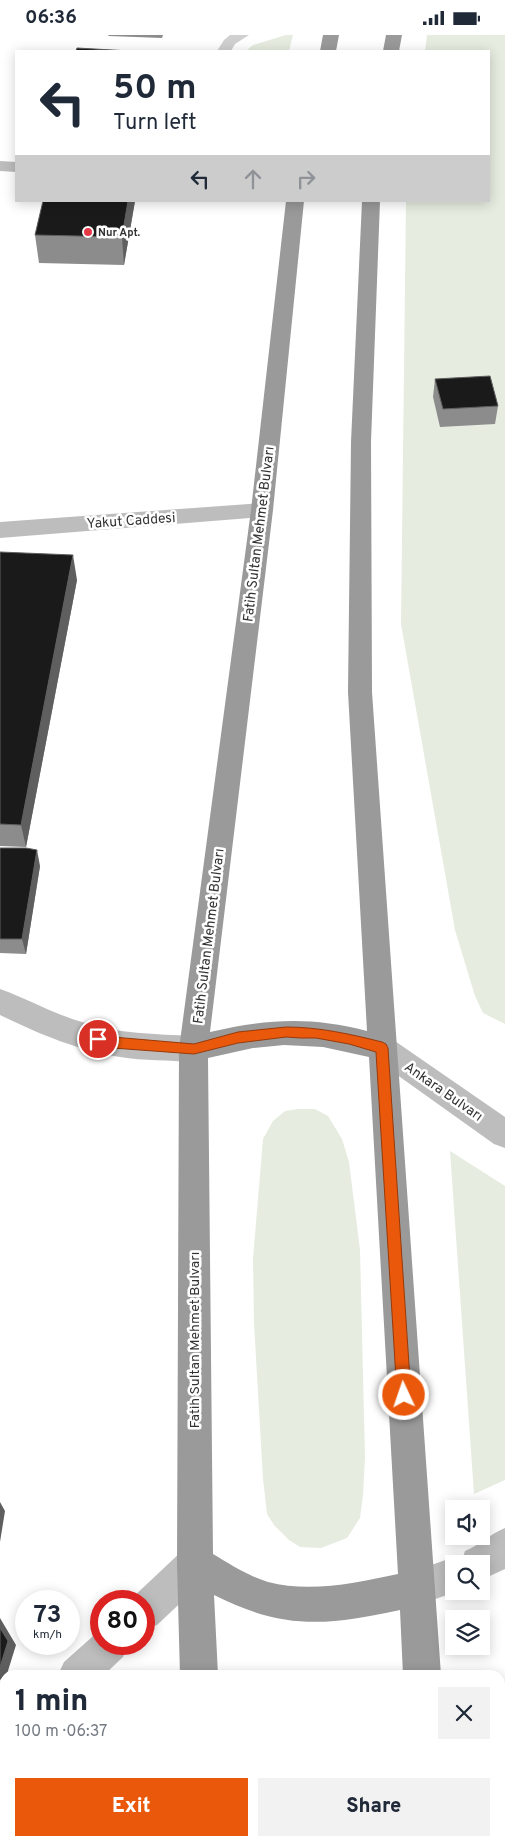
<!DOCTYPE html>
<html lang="en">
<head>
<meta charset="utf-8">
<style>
  :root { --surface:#fff; --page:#f2f2f3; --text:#1f2937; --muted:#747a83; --accent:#ea580c }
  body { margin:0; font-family:Overpass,sans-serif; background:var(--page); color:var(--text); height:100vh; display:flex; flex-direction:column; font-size:19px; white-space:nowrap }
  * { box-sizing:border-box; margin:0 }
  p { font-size:16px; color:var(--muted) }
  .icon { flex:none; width:28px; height:28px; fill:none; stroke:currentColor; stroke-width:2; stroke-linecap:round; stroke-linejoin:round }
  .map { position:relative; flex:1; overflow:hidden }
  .side { position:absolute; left:0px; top:1635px; width:505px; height:176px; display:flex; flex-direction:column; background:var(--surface); border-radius:15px 15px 0 0; box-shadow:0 2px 12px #0003 }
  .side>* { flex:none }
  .hud { position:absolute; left:15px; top:15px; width:475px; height:152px; border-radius:0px; box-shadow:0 2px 12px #0003; background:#fff; color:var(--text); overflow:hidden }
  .buttons { position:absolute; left:445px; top:1465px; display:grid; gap:10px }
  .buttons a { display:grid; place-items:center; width:45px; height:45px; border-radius:0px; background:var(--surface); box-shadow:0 2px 12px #0003; font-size:25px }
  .speed { position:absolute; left:15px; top:1555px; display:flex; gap:10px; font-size:25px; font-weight:700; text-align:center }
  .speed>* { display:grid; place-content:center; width:65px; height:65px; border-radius:50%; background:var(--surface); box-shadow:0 2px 12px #0003; line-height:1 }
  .speed small { font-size:12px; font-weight:400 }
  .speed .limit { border:8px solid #d22; background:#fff; color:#111 }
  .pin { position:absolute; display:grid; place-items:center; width:42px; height:42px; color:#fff; margin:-21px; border:2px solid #fff; border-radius:50%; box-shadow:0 1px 5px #0007 }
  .me { position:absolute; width:55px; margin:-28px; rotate:357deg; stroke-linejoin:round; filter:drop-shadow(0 0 4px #0008) }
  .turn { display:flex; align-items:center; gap:18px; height:105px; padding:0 15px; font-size:22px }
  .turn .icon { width:65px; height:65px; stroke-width:2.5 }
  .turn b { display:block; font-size:35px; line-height:42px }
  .lanes { display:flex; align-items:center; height:48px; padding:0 15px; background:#0003; justify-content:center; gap:25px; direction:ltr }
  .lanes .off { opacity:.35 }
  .round { display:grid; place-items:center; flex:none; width:52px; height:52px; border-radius:0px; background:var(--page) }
  .headline { display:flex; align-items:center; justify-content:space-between; height:85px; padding:0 15px }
  h1 { font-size:30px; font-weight:800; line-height:38px }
  .action { display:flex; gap:10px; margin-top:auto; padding:10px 15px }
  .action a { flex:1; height:58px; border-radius:0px; background:var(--accent); color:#fff; font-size:20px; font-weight:800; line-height:58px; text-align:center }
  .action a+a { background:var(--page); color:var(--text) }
  .status { display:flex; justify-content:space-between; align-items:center; height:35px; padding:0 25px; background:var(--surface); direction:ltr }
  .status svg { height:14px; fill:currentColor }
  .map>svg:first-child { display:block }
</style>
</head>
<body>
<div class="status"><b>06:36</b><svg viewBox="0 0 49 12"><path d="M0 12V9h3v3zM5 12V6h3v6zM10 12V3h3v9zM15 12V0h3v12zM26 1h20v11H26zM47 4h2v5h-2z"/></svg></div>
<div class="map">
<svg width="505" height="1811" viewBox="0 0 505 1811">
  <rect width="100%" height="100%" fill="#fff"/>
  <path fill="#e6ecdf" d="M286 0H293L289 16H246L253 10Z
    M427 0H505V989L483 978 475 961 455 895 401 589 406 166H489V16H425Z
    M298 1074H315L328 1081 342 1104 349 1127 360 1215 365 1423 363 1460 360 1483 347 1503 321 1513 300 1512 289 1505 274 1490 267 1479 263 1444 254 1288 253 1224 263 1104 273 1086 285 1076Z
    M450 1116 505 1151V1445L474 1459Z"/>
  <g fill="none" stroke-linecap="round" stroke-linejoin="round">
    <path fill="#d0d0d0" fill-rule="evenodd" d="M230 0H249L235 9 231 16H217L224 5Z"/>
    <path fill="#bdbdbd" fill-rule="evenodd" d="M0 126 16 127V137L0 136Z
      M262 468 270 470 273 475 270 480 262 482 0 503V487Z
      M0 954C28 964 54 979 82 987 119 999 155 999 193 1001L203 1005 207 1014 203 1023 193 1027C169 1025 144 1026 120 1022 79 1016 37 998 0 980Z
      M382 1000 392 1004 505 1082V1113L494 1109 372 1022 368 1013 372 1004Z
      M505 1493V1534L481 1545V1529H454V1556H458L416 1571 403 1566 398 1553 403 1540 454 1522 462 1525 465 1516C480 1510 490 1499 505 1493Z
      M195 1511 208 1516 213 1529 208 1542 157 1590 144 1595V1566H130L131 1564 182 1516Z
      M101 1594V1609H128L123 1622 104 1640H58L64 1627Z
      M5 1689V1729L0 1731V1691Z"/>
    <path fill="#9a9a9a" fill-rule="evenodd" d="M323 0H339L336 16H320Z
      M386 0H402L399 16H383Z
      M286 166H304L273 475 210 997C266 984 310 981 367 996L348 657 351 407 362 166H380L371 407 372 657 441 1640H403L400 1575C327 1591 283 1595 214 1560L218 1640H180L177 1529 179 1014 251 475ZM284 1010 323 1012 369 1022 398 1539C356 1548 310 1558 268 1547 248 1541 230 1529 213 1519L208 1023 253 1013Z
      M186 1806H226V1811H186Z
      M412 1806H452V1811H412Z"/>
  </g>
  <path fill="#8c8c8c" d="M108 0H163L162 3 109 1Z
    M135 166 124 230 39 228 35 200Z
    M435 344 498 371 495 389 440 392 433 362Z
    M0 517 77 545 26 812 0 811Z
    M0 813 40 831 26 919 0 918Z"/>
  <path fill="#5f5f5f" d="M128 166H135L124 230 122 202Z
    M73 520 77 545 26 812 21 790Z
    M37 815 40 831 26 919 22 904Z
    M0 1467 5 1476 0 1507Z
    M0 1583 16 1610 7 1639 5 1640 0 1645Z"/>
  <path fill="#1a1a1a" stroke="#5f5f5f" d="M77 13 130 16H76Z
    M43 166H128L122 202 35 200Z
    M490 341 498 371 443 374 435 344Z
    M0 517 73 520 21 790 0 789Z
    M0 813H26L37 815 22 904H0Z
    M0 1593 8 1606 0 1632Z"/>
  <path fill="#ea580c" stroke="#983908" d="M286 992C319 992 350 999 382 1007L386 1009 388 1013 411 1360 409 1365 404 1367 399 1365 397 1360 376 1017 349 1009 316 1003H301L286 1002 238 1008 194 1019 113 1013 94 1007 92 1004 94 1000 98 998 113 1002 194 1009 238 997Z"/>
  <circle fill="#e63946" stroke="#fff" stroke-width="2" cx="88" cy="197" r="5"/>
  <g text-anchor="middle" stroke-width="5" stroke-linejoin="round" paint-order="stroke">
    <g font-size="11" font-weight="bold" fill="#333" stroke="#fff" text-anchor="start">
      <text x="98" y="201">Nur Apt.</text>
    </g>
    <g font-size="14" fill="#333" stroke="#fff">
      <text transform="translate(131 485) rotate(-4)" y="5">Yakut Caddesi</text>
      <text transform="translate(258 499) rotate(-83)" y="5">Fatih Sultan Mehmet Bulvarı</text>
      <text transform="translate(208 901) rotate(-83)" y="5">Fatih Sultan Mehmet Bulvarı</text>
      <text transform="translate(444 1056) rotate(35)" y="5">Ankara Bulvarı</text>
      <text transform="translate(194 1305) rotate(-90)" y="5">Fatih Sultan Mehmet Bulvarı</text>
    </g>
  </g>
</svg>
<div class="buttons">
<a><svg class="icon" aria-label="sound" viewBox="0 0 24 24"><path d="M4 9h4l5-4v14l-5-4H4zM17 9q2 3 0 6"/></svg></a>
<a><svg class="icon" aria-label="search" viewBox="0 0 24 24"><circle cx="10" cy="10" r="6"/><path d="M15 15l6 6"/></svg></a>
<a><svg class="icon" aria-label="layers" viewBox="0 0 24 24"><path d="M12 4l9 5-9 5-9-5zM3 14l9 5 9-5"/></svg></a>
</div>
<div class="speed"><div>73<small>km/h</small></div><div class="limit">80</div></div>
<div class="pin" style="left:98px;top:1004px;background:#d93025"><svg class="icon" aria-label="arrive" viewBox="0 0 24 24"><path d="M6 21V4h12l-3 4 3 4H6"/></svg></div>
<svg class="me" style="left:404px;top:1360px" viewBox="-20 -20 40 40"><circle r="17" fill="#ea580c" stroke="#fff" stroke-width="3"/><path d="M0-11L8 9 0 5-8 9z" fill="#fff"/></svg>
<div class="hud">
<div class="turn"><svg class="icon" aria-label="left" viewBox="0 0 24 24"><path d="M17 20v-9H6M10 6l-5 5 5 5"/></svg><div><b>50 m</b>Turn left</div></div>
<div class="lanes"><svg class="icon" aria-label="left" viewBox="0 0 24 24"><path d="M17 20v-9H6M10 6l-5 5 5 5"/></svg><svg class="icon off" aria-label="ahead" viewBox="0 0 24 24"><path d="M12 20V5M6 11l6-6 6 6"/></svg><svg class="icon off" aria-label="right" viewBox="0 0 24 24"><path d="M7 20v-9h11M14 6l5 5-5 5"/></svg></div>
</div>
<section class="side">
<div class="headline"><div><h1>1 min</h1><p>100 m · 06:37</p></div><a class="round"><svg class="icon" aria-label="close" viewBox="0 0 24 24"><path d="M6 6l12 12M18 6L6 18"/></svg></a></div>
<div class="action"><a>Exit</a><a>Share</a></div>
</section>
</div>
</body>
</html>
